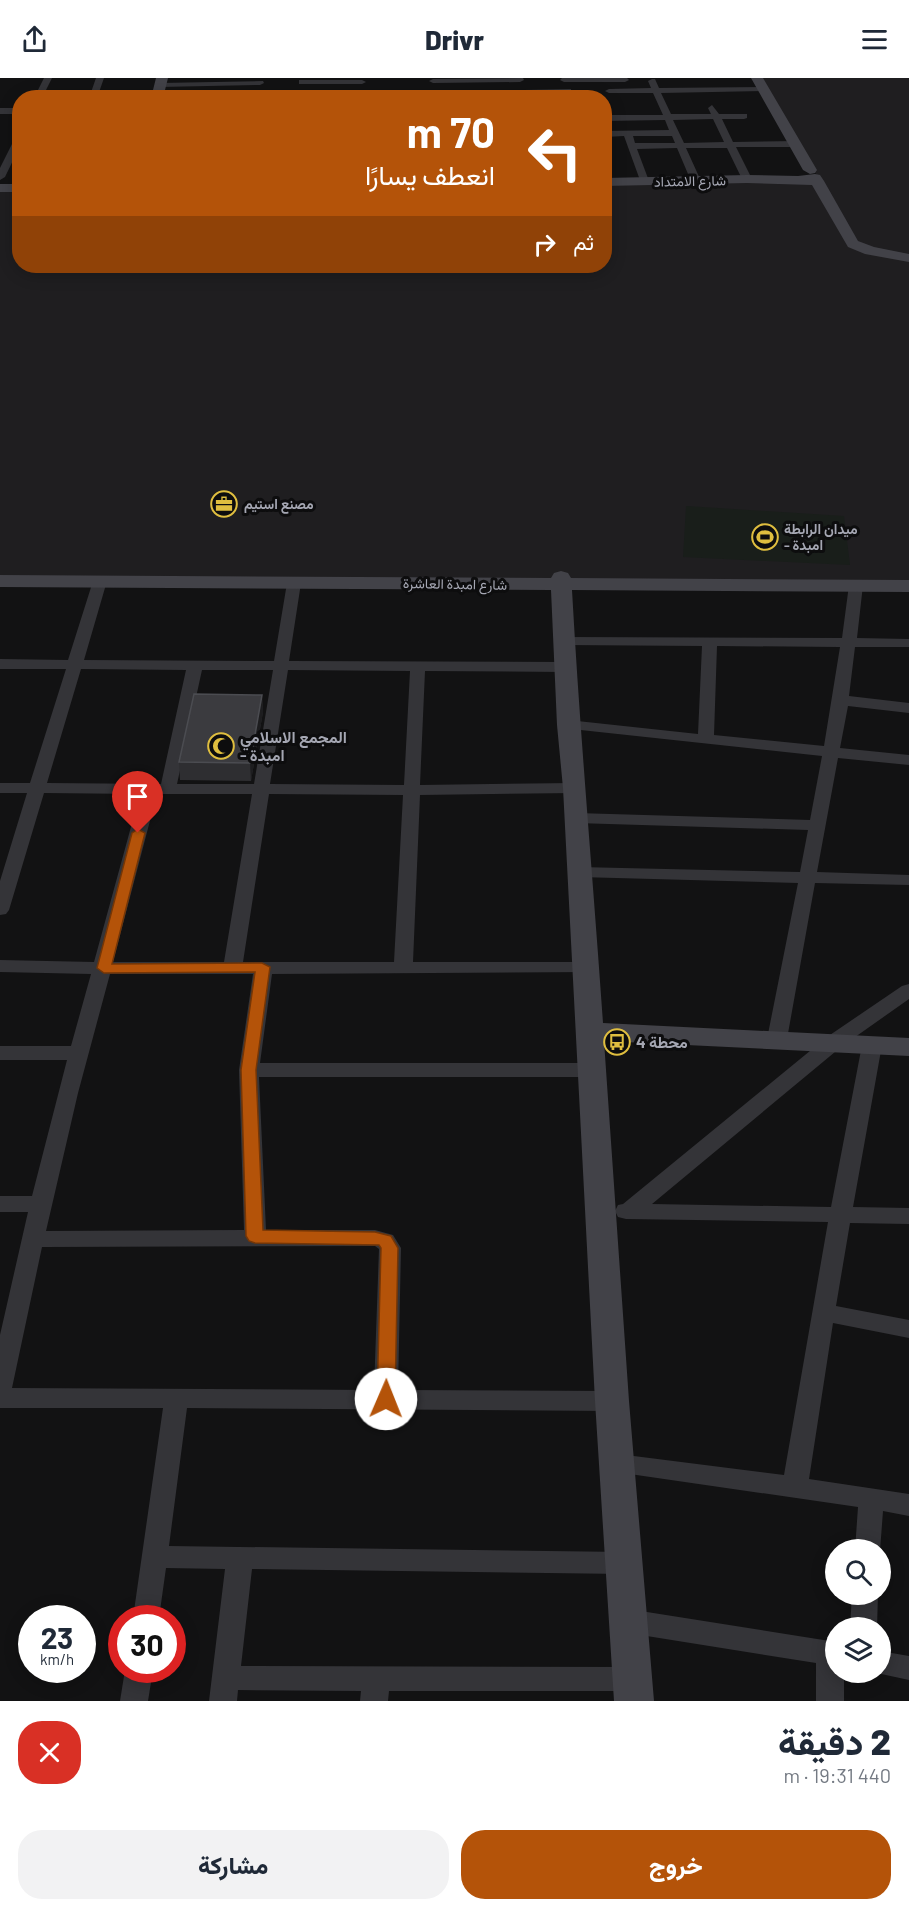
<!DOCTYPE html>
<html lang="ar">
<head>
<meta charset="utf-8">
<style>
  :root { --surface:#fff; --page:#f2f2f3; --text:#1f2937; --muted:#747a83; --accent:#b45309 }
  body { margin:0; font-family:Barlow,Vazirmatn,sans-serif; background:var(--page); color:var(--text); direction:rtl; height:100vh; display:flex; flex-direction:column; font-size:22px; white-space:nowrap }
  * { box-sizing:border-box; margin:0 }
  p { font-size:20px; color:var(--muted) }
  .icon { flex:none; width:33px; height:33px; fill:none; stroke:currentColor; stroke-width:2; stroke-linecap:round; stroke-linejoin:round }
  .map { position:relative; height:1623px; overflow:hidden; direction:ltr }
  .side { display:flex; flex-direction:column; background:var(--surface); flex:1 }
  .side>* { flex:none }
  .top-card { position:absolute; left:12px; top:12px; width:600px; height:183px; border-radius:24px; box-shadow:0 3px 15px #0003; direction:rtl; background:#b45309; color:#fff; overflow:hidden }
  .tools { position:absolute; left:825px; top:1461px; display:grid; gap:12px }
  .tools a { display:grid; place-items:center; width:66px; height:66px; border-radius:50%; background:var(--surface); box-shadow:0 3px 15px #0003; font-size:30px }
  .speed { position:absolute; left:18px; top:1527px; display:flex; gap:12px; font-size:30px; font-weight:700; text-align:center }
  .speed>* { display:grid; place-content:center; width:78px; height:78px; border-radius:50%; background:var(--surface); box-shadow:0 3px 15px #0003; line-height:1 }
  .speed small { font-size:15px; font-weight:400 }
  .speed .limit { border:9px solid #d22; background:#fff; color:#111 }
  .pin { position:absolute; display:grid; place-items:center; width:51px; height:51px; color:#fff; margin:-62px -26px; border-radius:50% 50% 50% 0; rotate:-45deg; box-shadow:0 0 6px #0007 }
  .pin .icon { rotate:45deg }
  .me { position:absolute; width:66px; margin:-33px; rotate:1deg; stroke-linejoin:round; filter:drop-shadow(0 0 4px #0008) }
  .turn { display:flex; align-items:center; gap:21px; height:126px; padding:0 18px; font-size:27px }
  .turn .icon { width:78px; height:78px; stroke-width:2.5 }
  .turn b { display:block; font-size:42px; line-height:51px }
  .then { display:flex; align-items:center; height:57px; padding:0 18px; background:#0003; gap:12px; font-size:22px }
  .round { display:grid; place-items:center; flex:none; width:63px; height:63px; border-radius:24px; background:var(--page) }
  .head { display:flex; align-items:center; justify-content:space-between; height:102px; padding:0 18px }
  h1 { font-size:36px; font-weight:800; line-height:45px }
  .primary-button { display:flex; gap:12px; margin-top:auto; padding:12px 18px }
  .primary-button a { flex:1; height:69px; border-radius:24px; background:var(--accent); color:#fff; font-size:24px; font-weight:800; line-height:69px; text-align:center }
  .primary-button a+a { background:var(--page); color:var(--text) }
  header { display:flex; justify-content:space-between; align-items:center; height:78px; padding:0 18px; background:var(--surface); font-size:27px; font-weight:800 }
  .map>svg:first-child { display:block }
</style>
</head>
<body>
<header><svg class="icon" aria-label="menu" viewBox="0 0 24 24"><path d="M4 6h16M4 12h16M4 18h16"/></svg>Drivr<svg class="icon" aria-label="share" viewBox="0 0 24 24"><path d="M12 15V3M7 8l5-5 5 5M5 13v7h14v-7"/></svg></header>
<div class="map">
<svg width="909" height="1623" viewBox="0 0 909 1623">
  <rect width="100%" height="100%" fill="#121213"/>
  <path fill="#1f1e20" d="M755 0H909V507L0 503V111H19L20 188H604L605 103 818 99Z"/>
  <path fill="#191e1a" d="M686 428 844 438 850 487 683 479Z"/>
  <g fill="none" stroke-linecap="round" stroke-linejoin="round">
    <path fill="#343438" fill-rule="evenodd" d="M44 0H52L42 20H34Z
      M96 0H104L97 20H89Z
      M523 0 524 2 520 4 433 5 429 3 433 1Z
      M562 0H627L629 2 625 4H564L560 2Z
      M652 1H655L659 10 767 9 768 11 764 13 661 15 671 36H711L708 30 712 27 719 36H747V40L744 41H722L733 64 797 63 801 66 797 69H736L752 101 747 104 742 101 727 70H686L701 103 696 106 691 103 677 70 637 71 649 103 641 105 624 58 604 59V53L669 52 665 42 604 43V37H663L653 15H609L605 13 609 11 651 10 648 3ZM713 41 724 64 684 65 673 42ZM633 58H672L675 65H635Z
      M302 2H362L366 4 362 6H299V2Z
      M263 3 264 5 260 7 160 9 156 7 160 5Z
      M568 11H571V15L524 16 520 14 524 12Z
      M434 13H437V17L344 18 340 16 344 14Z
      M304 14V18H301L243 19 239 17 243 15Z
      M0 30H20V36H0Z
      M20 55V68L5 99 0 102V90L16 58Z
      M100 499 107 503 84 582 274 583 287 505 294 501 301 505 289 583 565 584 573 589 565 594 425 593 420 707 575 705 583 710 575 715 420 717 413 884H585L592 886 594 890 592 894 272 896 260 985H593L600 987 603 992 600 997 593 999H259L266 1152H375L393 1157 401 1170 398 1312 612 1313 621 1316 624 1323 621 1330 612 1333 187 1330 169 1468 625 1474 634 1477 638 1485 634 1493 625 1496 252 1491 241 1588 633 1589 643 1592 647 1601 643 1610 633 1613H389L388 1623H360L361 1613 238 1612 237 1623H209L225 1491 166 1490 159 1540H133L163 1330H0V1257L28 1134H0V1118H32L67 982H0V968H71L91 896 0 894V882L94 884 140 716 44 715 9 832 6 836 0 837V803L27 715H0V705H30L66 591H0V581L68 582 93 503ZM81 591 186 592 161 706 47 705ZM202 592H273L254 706H177ZM288 592 410 593 404 707 270 706ZM157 716H252L224 884H113ZM269 716 403 717 394 884H243ZM110 896H253L239 992 244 1152 46 1153 78 1015ZM375 1168 379 1171 374 1312 12 1310 42 1169Z
      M856 503 863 507 857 560 909 561V569H855L849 618 909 625V635L848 628 840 670 909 677V687L838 680 817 794 909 797V807L815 805 787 961 784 966 777 967 770 966 767 961 798 805 579 799 573 798 570 794 573 790 579 789 800 794 808 752 576 745 570 744 567 740 570 736 576 735 810 742 822 678 562 650 560 647 568 642 698 656 702 568 564 567 557 563 564 559 842 560 849 507ZM717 568 840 569 824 668 714 657Z
      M909 906V921L841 969 652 1126 831 1129 862 967 865 962 872 961 879 962 882 967 853 1129 909 1130V1146L850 1145 836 1228 909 1242V1260L833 1245 809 1401 909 1416V1438L883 1433 880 1473 855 1472 858 1429 609 1393 605 1386 609 1379 618 1376 784 1397 828 1144 626 1141 618 1139 615 1133 618 1127 623 1126 827 959 902 908Z
      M852 1516H878L877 1550H850Z
      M628 1531 836 1564V1594H844V1623H816V1585L628 1555 618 1551 615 1543 618 1535Z
      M880 1573 909 1578V1602L872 1594H880Z
      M125 1592H153L148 1623H120Z"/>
    <path fill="#424248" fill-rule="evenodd" d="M156 0H168L163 20H151Z
      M751 0H763L817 92 815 95 810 96 803 92Z
      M815 96 820 97 824 103 858 163 874 169 909 176V184L865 176 848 169 812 107 747 105 604 108V100L747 97 798 98Z
      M0 106H20V114H0Z
      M561 493 568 495 571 500 909 502V514L572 512C580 657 593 800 603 945L909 960V978L604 963 629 1323 654 1623H614L595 1323 563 710 557 647 551 512 0 509V497L551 500 554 495Z"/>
  </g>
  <path fill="#2e2e31" d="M262 617 263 634 251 703 180 702 179 684Z"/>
  <path fill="#1d1d1f" d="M262 617 263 634 251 703 250 685Z"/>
  <path fill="#3b3b3f" stroke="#4b4c51" stroke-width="1.5" d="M194 616 262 617 250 685 179 684Z"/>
  <path fill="#b45309" stroke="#753606" stroke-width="1.5" d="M138 751 145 755 112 886 262 885 270 889 256 992 263 1152 375 1154 391 1158 398 1170 395 1321 392 1326 386 1328 379 1326 377 1321 381 1170 379 1167 255 1165 249 1163 246 1158 241 992 255 894 104 895 97 890 132 755Z"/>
  <defs>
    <g id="office-ring" transform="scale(1.35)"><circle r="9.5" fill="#0d0d0e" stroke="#dfbe3f" stroke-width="1.5"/><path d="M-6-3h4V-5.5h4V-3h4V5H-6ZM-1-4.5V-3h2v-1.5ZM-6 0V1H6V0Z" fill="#dfbe3f"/></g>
    <g id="stadium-ring" transform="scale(1.35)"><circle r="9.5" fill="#0d0d0e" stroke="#dfbe3f" stroke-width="1.5"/><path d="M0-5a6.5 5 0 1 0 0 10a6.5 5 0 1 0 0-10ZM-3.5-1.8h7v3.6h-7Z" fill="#dfbe3f"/></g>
    <g id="mosque-ring" transform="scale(1.35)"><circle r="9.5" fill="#0d0d0e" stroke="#dfbe3f" stroke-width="1.5"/><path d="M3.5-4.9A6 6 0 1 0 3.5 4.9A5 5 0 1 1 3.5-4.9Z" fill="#dfbe3f"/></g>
    <g id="bus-ring" transform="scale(1.35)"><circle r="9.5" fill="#0d0d0e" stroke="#dfbe3f" stroke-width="1.5"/><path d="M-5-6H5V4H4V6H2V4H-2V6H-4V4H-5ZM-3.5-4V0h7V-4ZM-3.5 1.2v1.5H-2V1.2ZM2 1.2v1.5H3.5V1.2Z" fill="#dfbe3f"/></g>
  </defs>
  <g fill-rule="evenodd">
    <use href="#office-ring" x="224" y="426"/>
    <use href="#stadium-ring" x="765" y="459"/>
    <use href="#mosque-ring" x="221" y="668"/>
    <use href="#bus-ring" x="617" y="964"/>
  </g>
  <g text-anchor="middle" stroke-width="6" stroke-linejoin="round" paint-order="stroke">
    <g font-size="14" fill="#a5a7b3" stroke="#0d0d0e">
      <text transform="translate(690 103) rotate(-1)" y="5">شارع الامتداد</text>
      <text transform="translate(455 506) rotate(1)" y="5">شارع امبدة العاشرة</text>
    </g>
    <g font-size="14" font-weight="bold" fill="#a5a7b3" stroke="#0d0d0e" text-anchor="start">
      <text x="244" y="431">مصنع استيم</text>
      <text x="784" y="456">ميدان الرابطة<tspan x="784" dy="16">- امبدة</tspan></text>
    </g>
    <g font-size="16" font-weight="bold" fill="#a5a7b3" stroke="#0d0d0e" text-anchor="start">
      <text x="240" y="665">المجمع الاسلامي<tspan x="240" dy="18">- امبدة</tspan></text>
      <text x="636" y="970">محطة 4</text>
    </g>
  </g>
</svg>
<div class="tools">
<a><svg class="icon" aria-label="search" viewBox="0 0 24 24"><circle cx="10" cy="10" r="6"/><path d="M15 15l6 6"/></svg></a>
<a><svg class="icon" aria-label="layers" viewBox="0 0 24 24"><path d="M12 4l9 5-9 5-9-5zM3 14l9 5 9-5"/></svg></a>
</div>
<div class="speed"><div>23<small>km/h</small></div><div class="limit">30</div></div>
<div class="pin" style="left:138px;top:755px;background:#d93025"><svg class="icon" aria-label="arrive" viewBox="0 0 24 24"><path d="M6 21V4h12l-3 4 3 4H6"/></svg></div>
<svg class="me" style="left:386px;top:1321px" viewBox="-20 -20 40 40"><circle r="19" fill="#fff"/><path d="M0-13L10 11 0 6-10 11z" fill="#b45309"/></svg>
<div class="top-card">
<div class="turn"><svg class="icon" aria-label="left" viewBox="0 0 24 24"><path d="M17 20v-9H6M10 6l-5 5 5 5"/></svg><div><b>70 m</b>انعطف يسارًا</div></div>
<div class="then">ثم<svg class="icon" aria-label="right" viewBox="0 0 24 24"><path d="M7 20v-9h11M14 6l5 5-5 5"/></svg></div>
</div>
</div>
<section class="side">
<div class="head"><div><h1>2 دقيقة</h1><p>440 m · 19:31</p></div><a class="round" style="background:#d93025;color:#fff"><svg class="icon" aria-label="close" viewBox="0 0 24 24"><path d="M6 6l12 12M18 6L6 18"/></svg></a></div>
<div class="primary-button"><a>خروج</a><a>مشاركة</a></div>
</section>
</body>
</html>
